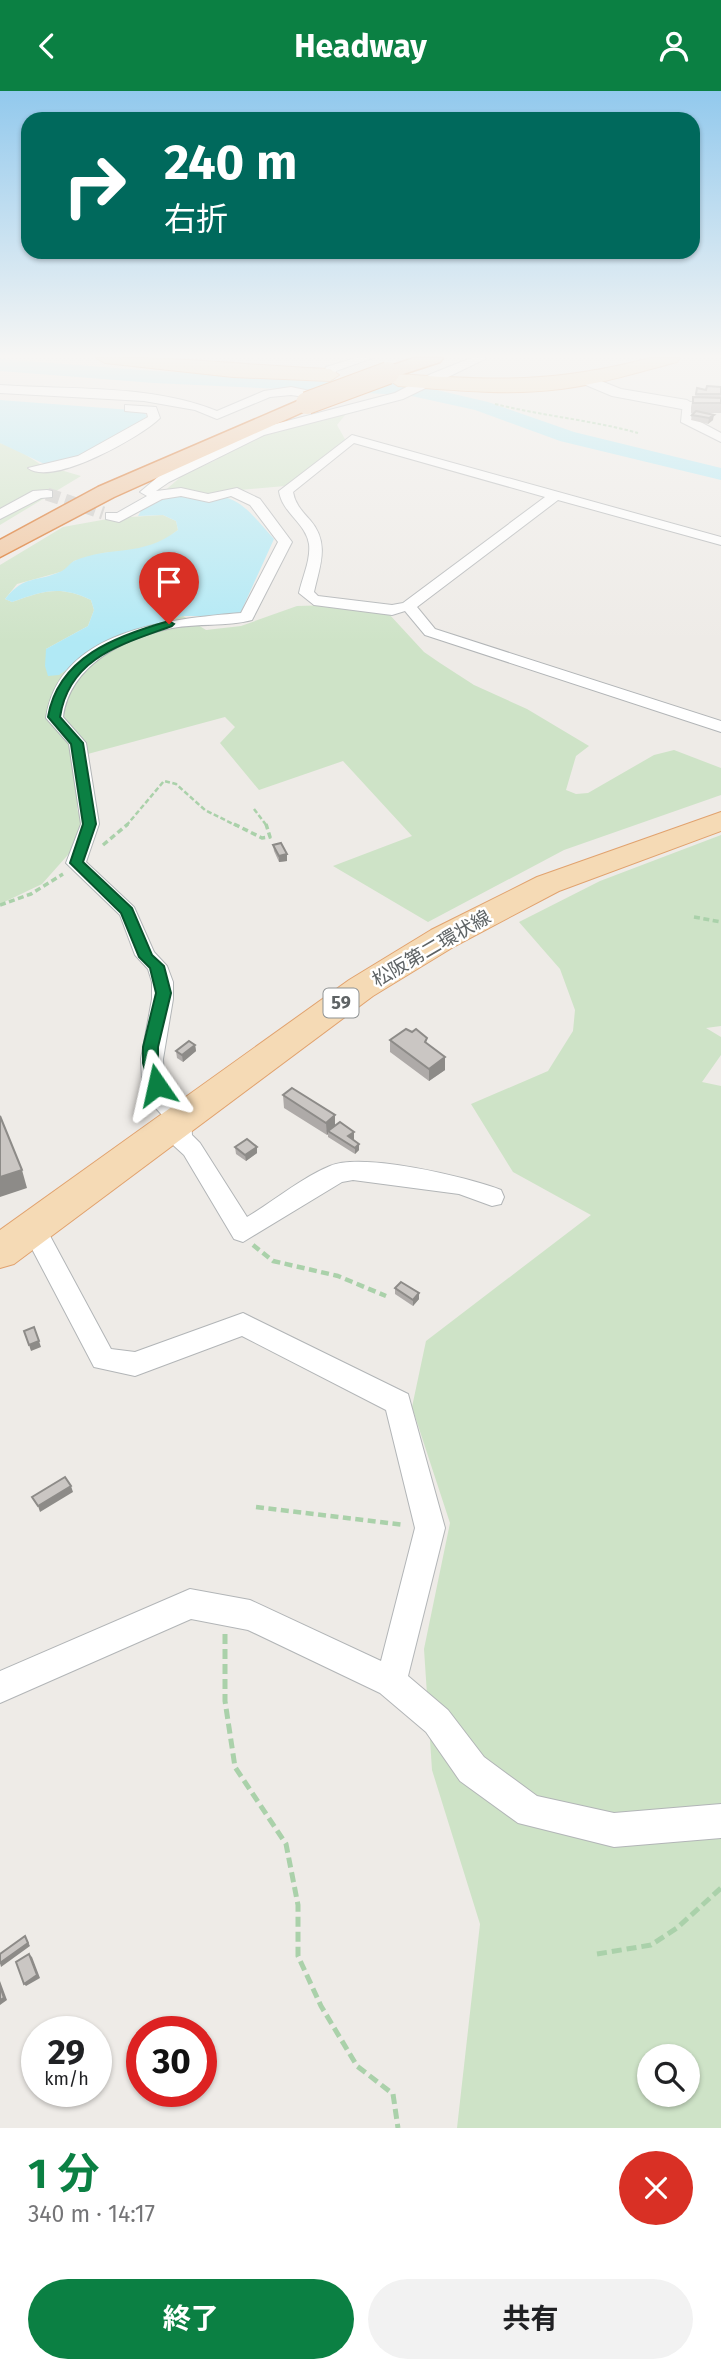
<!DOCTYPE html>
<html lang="ja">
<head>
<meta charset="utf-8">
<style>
  :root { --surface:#fff; --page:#f2f2f2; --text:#202124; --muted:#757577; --accent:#0b8043 }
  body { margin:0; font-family:"Fira Sans","Noto Sans JP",sans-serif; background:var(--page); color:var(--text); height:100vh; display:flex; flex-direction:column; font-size:26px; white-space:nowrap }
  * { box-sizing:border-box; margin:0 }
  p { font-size:23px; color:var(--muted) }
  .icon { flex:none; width:38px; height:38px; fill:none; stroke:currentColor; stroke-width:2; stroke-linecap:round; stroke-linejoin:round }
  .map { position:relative; height:2037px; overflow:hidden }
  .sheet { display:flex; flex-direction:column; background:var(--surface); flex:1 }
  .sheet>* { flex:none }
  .guide { position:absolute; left:21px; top:21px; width:679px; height:147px; border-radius:21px; box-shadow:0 2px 5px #0004; background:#00695c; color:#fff; overflow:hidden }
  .fabs { position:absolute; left:637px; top:1953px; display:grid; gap:14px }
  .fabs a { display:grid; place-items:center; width:63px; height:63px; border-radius:50%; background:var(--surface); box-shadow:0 2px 5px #0004; font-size:35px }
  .speed { position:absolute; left:21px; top:1925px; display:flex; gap:14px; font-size:35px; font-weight:700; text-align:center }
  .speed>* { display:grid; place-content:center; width:91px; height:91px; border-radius:50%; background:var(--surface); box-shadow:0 2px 5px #0004; line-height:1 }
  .speed small { font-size:18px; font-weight:400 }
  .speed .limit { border:10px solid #d22; background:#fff; color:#111 }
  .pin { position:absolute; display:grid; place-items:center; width:60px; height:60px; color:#fff; margin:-72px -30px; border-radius:50% 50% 50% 0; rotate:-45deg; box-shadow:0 0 7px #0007 }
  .pin .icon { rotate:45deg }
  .me { position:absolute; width:77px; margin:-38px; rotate:349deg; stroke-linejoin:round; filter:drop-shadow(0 0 5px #0008) }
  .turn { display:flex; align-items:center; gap:24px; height:147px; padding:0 28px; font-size:32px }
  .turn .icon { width:91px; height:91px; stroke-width:2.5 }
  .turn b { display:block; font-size:49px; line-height:60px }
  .round { display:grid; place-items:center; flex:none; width:74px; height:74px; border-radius:37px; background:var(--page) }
  .summary { display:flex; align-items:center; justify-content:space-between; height:119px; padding:0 28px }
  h1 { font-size:42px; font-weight:700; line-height:52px; color:var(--accent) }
  .primary-button { display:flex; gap:14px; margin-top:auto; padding:14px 28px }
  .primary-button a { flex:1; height:80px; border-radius:42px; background:var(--accent); color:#fff; font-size:28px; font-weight:700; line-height:80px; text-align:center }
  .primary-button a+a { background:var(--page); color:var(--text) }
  header { display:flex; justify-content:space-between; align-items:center; height:91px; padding:0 28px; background:var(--accent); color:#fff; font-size:32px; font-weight:700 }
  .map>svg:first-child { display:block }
</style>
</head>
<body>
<header><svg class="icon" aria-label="back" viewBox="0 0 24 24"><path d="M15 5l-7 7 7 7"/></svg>Headway<svg class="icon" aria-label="person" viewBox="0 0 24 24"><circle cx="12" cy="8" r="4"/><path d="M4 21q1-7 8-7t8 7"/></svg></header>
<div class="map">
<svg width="721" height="2037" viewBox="0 0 721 2037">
  <rect width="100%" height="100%" fill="#eeebe7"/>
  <path fill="#cee3c7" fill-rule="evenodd" d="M350 318 337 334 346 350 285 395 240 399 216 405 162 402 183 384 216 369 244 348Z
    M0 352 15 357 40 373 81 385 0 434Z
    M163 424 176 430 178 439 162 451 145 458 103 462 74 470 64 480 17 493 5 508 12 511C44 500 59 494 91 509L94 519 88 535 46 558 92 561 161 531 183 525 206 539 241 535 297 515 331 514 389 523 424 561 440 572 474 594 527 618 589 655 576 665 566 699 576 703 588 702 654 664 674 659 721 677V704L564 759 428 831 333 775 412 745 343 670 259 699 220 652 235 636 225 626 84 664 77 718 83 733 82 748 42 793 0 813V474L63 436 113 427Z
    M721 744V935L706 937 721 946V964L702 991 721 995V2037H457L480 1833 432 1679 424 1558 450 1432 412 1316 426 1250 591 1124 513 1081 471 1013 548 980 573 940 575 919 560 878 519 831 600 790ZM649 1965H688V2004H649Z"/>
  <path fill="#b1e9f5" d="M0 309 144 320 147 326 55 378 0 352Z
    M175 404C236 405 233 401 274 448L239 525H183L161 531 92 561 59 584 48 585 45 575 46 558 88 535 94 519 91 509C59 494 44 500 12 511L5 508C25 483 36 492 62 480 66 478 69 473 74 470 112 454 141 467 178 439L176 430 163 424 138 425 143 416Z"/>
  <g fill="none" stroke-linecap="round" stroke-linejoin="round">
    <path fill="#b1e9f5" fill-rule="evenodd" d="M0 268 154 280 407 292 488 311 574 341 721 377V389L560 350 475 319 407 304 154 292 0 280Z"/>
    <path stroke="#cac9c6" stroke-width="13" stroke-dasharray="13 6" stroke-linecap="butt" d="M47 403 103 422"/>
    <g stroke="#b2b5b7" stroke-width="2">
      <path id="minor" d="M355 267H372L336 280 334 286 324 284 326 276Z
        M471 267H487L403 308 264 344 169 391 156 400 181 397 208 403 237 397 260 408 292 451 252 529C226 536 198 532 172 537 124 547 70 574 63 626L86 652 99 733 86 771 134 816 154 861 167 875 173 891V908L163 968 164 989 172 1005 191 1030 192 1044 200 1052 247 1126C274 1110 301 1087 330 1075 363 1061 467 1086 501 1099L504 1106 501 1113 492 1115 459 1103 353 1089 342 1091 243 1151 234 1148 184 1064 172 1053 169 1032 154 1015 142 989 141 968 152 908V891L148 878 135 864 120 824 66 772 81 733 69 653 46 627C59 538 170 528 241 522L278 451 250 414 231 405 209 411 181 405 162 408 119 431 106 428V422H117L147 405 140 401 159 385 256 338 395 302 431 283Z
        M0 294C71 299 150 293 217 320L264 300 291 296 339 306 333 310 291 304 270 306 217 328 195 319 144 310 0 302Z
        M683 311 721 312V320L692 318 691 326 721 342V351L681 331Z
        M125 314 156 316 160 327C141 346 52 396 28 377L78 365 148 326 147 322 125 320Z
        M352 344 721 446V454L558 409 417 516 435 538 721 630V641L425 544 405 520 392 524 314 514 299 502C302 487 311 469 309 453 306 432 282 422 279 400ZM354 352 545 406 403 512 392 514 318 505 314 501C320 474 330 452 310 429 302 420 295 413 293 401Z
        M47 399 52 400V406L41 407 0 428V418L33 400Z
        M33 1127 42 1130 111 1258 135 1261 243 1222 408 1303 445 1437 408 1585 448 1619 484 1666 537 1705 614 1722 721 1713V1747L614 1756 518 1732 460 1690 426 1641 380 1602 248 1539 191 1528 0 1612V1580L190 1498 250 1509 381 1570 415 1437 386 1319 242 1245 135 1285 94 1276 21 1137 24 1130Z"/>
    </g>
    <g stroke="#b2b5b7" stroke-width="2">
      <path id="tertiary" d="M586 284 621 298 687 309 695 314 687 319 612 305 581 292 578 289Z"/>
    </g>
    <g stroke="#e1a26e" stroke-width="2">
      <path id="primary" d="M96 267C174 265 252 275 330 278L339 284 330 290 233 286 105 272Z
        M650 267H680L677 271C639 281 600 293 561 298 507 305 452 299 398 295L389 289 398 283C495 290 555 292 650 267Z
        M721 721V740L559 800 455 855 373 905 14 1173 0 1177V1139L349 889 431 839 537 786Z"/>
    </g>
    <g stroke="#d96c1c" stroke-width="3">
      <path id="motorway" d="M414 267H443L440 271 388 288 378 282 381 278Z
        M307 306 314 308 317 312 314 316 114 406 0 466V449L98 396Z"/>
    </g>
    <path stroke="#aad1aa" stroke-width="2" stroke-dasharray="3.5 2" stroke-linecap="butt" d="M495 313C543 325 591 329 638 342"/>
    <path stroke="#aad1aa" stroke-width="2.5" stroke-dasharray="5 2.5" stroke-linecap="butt" d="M254 718 267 735
      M126 735 164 690 176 693 205 719 237 735"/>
    <path stroke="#aad1aa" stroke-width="3.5" stroke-dasharray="6 3.5" stroke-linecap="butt" d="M234 733 262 747 270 746 266 733
      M103 754 128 733
      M0 814 31 803 63 783
      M694 826 721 831"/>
    <path stroke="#aad1aa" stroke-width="4.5" stroke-dasharray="8 4.5" stroke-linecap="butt" d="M253 1154 273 1170 338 1185 386 1205
      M256 1416 404 1434"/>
    <path stroke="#aad1aa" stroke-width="5" stroke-dasharray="10 5" stroke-linecap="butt" d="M225 1543V1610L235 1676 286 1753 298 1814V1865L321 1915 357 1975 393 2003 398 2037
      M597 1863 651 1854 677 1837 721 1797"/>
    <use href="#minor" fill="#fff" fill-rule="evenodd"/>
    <use href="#tertiary" fill="#fff" fill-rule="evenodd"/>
    <use href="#primary" fill="#f5dab5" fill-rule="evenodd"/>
    <use href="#motorway" fill="#f0c49c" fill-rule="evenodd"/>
    <g stroke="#d96c1c" stroke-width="24" stroke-linecap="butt">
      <path id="motorway-bridge" d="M307 312 388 282"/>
    </g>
    <use href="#motorway-bridge" stroke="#f0c49c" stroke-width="22"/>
  </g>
  <path fill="#aeaaa8" d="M721 296V322H705L713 329 708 333 691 329 692 324 694 322H691V316L693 306H695L697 297 706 299Z
    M273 754 287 770 279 771 274 760Z
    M412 941 427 947 426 952 445 979 429 990 390 961V949Z
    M195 954 196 960 183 971 177 967 176 960Z
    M283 1004 335 1034 354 1048H353L359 1059 355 1063 328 1046V1043L327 1044 284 1017Z
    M235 1056 257 1062 246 1070 236 1063Z
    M395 1197 419 1202V1208L413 1215 395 1203Z"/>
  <path fill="#8d8b88" d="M714 324 713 329 708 333 709 327Z
    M287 763V770L279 771V765Z
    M195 954 196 960 183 971 182 964Z
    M445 966V979L429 990V978Z
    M335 1024V1036L328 1040V1043L327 1044 326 1032Z
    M354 1041V1048L348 1052V1045Z
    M359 1053V1059L355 1063V1057Z
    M257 1056V1062L246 1070 245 1064Z
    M22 1079 27 1097 0 1106V1086Z
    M419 1202V1208L413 1215V1209Z
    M39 1250 41 1256 31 1260 29 1254Z
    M71 1395 73 1401 40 1421 38 1415Z
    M25 1845 30 1855 1 1876 0 1872Z
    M29 1863 32 1866 40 1887 26 1895 24 1893Z
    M0 1890 7 1909 0 1914Z"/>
  <path fill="#cac6c3" stroke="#8d8b88" stroke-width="2" d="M707 295 721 296V303H696L697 297 706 299Z
    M693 306 721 307V312H693Z
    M696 320 714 324 709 327 692 324Z
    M281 752 287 763 279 765 273 754Z
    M406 938 412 941 416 938 427 947 425 951 445 966 429 978 390 949Z
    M189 950 195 954 182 964 176 960Z
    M292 997 335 1024 326 1032 283 1004Z
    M0 1025 22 1079 0 1086Z
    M340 1031 354 1041 348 1045 359 1053 355 1057 328 1040Z
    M247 1048 257 1056 245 1064 235 1056Z
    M401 1191 419 1202 413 1209 395 1197Z
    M34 1236 39 1250 29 1254 24 1240Z
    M65 1386 71 1395 38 1415 32 1406Z
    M25 1845 28 1852 0 1872V1863Z
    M29 1863 37 1884 24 1893 16 1871Z
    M0 1895 4 1907 0 1909Z"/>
  <linearGradient id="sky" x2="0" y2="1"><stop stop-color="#92c9ed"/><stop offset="0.48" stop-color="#f7f6f4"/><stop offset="1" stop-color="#f7f6f4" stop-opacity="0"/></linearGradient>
  <rect width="721" height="552" fill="url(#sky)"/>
  <path fill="#0b8043" stroke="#07532c" stroke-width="2" d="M169 530 174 533 172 535C123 553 69 566 60 626L83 652 96 733 83 771 132 817 152 864 164 875 171 902 158 956V972L165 994 157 1000 149 994 143 972V956L156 902 150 877 139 866 121 822 70 772 83 733 71 653 48 626C58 566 116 545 169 530Z"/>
  <g text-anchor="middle" stroke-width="5" stroke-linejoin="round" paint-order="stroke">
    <rect fill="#fff" stroke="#8e9293" stroke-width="2" x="323.5" y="897.5" width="35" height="29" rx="5"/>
    <g font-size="18" font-weight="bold" fill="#5e6365">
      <text x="341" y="918">59</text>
    </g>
    <g font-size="19" fill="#5e6365" stroke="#fff">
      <text transform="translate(431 857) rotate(-30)" y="7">松阪第二環状線</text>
    </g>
  </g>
</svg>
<div class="fabs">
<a><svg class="icon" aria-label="search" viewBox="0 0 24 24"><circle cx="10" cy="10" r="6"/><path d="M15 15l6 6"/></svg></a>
</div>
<div class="speed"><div>29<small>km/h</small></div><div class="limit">30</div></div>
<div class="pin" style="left:169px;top:533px;background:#d93025"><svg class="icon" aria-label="arrive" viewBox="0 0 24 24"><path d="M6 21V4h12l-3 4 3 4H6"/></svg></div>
<svg class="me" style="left:157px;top:994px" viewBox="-20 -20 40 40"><path d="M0-17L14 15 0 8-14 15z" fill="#0b8043" stroke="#fff" stroke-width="4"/></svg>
<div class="guide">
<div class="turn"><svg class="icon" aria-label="right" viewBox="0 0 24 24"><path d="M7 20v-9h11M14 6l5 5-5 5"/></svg><div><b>240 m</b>右折</div></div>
</div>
</div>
<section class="sheet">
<div class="summary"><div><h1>1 分</h1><p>340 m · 14:17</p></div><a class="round" style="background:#d93025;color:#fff"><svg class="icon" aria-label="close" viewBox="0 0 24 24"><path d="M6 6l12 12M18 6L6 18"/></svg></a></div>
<div class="primary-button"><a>終了</a><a>共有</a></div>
</section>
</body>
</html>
